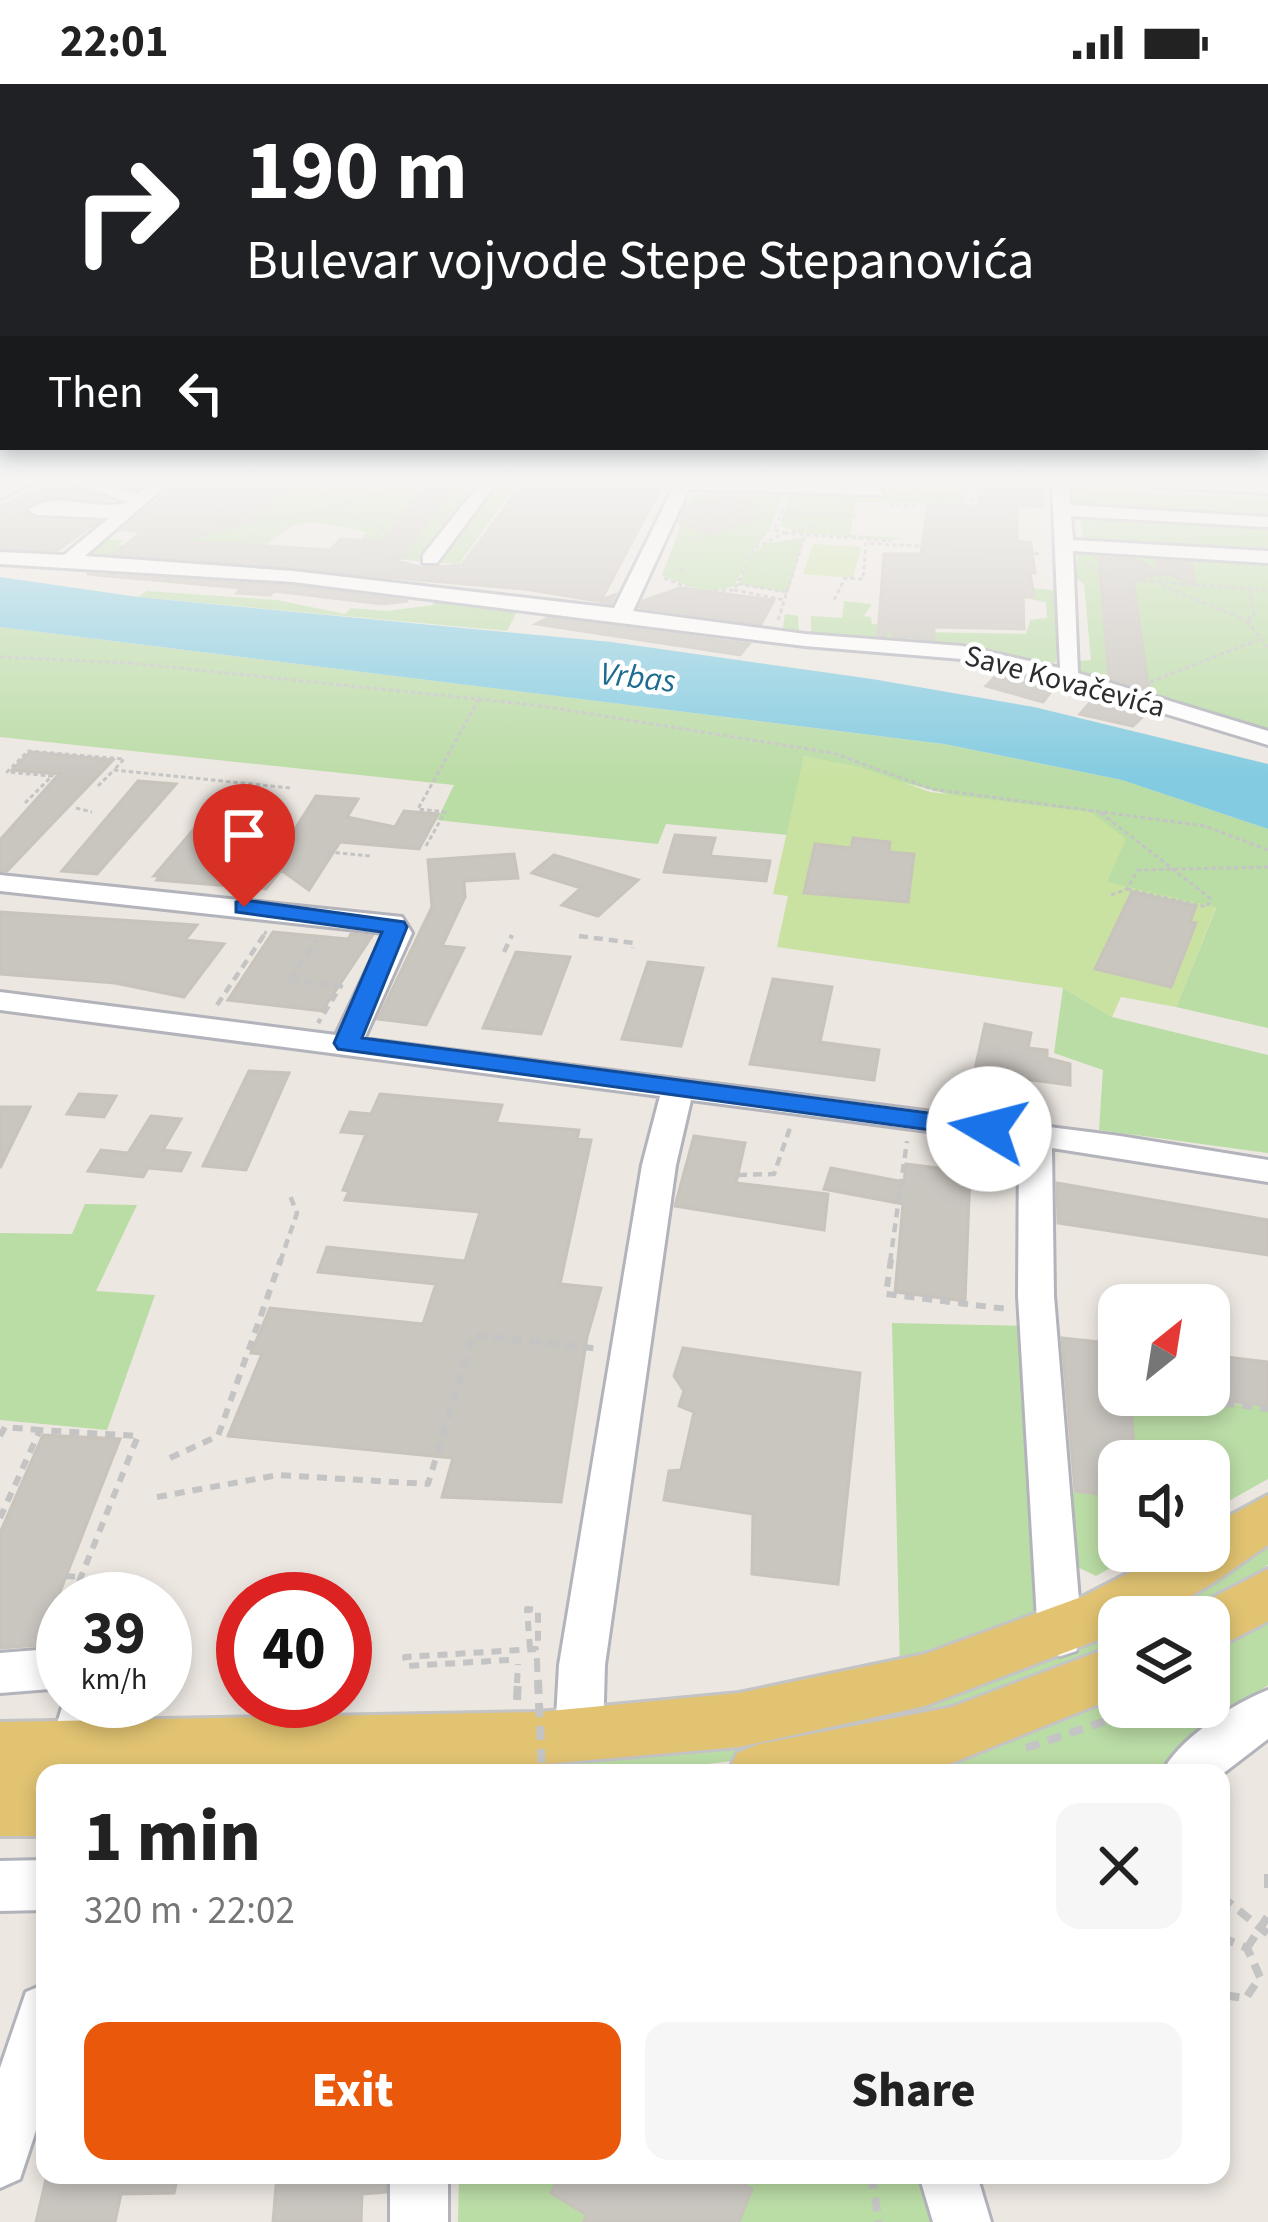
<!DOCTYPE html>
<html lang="en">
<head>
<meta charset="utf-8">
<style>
  :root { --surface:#fff; --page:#f6f6f6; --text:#222; --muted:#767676; --accent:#ea580c }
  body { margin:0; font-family:"Source Sans 3",sans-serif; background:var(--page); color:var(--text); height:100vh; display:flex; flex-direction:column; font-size:45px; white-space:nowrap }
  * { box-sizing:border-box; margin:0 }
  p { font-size:39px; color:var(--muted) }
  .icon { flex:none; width:66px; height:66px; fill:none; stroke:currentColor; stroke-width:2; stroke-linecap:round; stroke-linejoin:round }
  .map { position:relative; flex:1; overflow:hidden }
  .sheet { position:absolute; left:36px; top:1680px; width:1194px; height:420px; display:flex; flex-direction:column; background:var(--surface); border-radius:24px; box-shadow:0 6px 18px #0003 }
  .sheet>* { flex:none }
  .top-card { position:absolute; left:0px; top:0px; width:1269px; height:366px; box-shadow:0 6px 18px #0003; background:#202124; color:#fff; overflow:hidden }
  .needle { width:78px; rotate:30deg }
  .tools { position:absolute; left:1098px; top:1200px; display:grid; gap:24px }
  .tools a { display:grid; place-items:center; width:132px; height:132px; border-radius:24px; background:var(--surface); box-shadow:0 6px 18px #0003; font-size:60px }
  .speed { position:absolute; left:36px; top:1488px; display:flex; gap:24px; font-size:60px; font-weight:700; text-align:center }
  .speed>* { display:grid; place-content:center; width:156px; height:156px; border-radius:50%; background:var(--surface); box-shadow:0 6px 18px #0003; line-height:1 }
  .speed small { font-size:30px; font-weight:400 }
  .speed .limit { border:18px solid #d22; background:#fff; color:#111 }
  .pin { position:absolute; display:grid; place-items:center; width:102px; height:102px; color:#fff; margin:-123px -51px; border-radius:50% 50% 50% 0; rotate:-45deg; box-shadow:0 0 12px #0007 }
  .pin .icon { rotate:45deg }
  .me { position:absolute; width:132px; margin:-66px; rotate:278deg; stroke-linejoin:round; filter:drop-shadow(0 0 9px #0008) }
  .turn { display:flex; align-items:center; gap:42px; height:252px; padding:0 48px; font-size:54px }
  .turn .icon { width:156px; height:156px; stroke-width:2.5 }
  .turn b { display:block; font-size:84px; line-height:102px }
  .then { display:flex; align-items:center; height:114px; padding:0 48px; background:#0003; gap:24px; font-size:45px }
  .round { display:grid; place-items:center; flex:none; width:126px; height:126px; border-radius:24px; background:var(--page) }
  .head { display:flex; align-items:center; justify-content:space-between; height:204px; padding:0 48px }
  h1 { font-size:72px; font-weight:800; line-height:90px }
  .primary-button { display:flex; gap:24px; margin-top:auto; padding:24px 48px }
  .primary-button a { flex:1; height:138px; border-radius:24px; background:var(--accent); color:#fff; font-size:48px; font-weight:800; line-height:138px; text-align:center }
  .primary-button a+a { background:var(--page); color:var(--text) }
  .status { display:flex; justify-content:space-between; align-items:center; height:84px; padding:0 60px; background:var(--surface); direction:ltr }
  .status svg { height:33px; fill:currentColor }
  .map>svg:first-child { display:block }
</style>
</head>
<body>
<div class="status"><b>22:01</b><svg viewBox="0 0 49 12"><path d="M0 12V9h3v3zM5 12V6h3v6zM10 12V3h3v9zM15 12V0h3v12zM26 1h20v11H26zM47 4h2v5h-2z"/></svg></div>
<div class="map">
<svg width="1268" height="2138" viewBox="0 0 1268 2138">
  <rect width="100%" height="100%" fill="#ece7e1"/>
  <path fill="#badca5" d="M249 398 491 400 518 398 459 480 351 472 366 448C295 431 292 435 243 485L89 473 107 455 123 456 119 461 175 464Z
    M720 398H969L963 419 856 418 850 451 903 454 894 456 798 449 780 441 790 409 875 415 878 407Z
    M1066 404 1268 414V467L1083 455 1080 435 1067 434Z
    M700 407 783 410 769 447 750 471 767 459 804 454 788 509 739 500 745 481 734 502C706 511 688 503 662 491L693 409Z
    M1078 466 1268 477V646L1080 591 1079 577 1091 576 1084 500 1076 495Z
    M1033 504 1059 507 1056 578 1042 581 975 564 914 559V548L1026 550 1030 536 1047 534 1046 518 1012 512 1033 513Z
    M147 507 277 516 345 530 351 524 386 527 433 521 440 511 521 520 507 547 138 513Z
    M844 517 872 520 864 532 871 533 872 540 908 543 909 559 782 549 785 530 798 532 799 547 811 549V532L842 534Z
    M0 543 944 660 1122 696 1268 745V944L1176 923 1216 824 1106 798 951 711 804 672 789 751 666 740 658 760 437 736 454 701 0 653Z
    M1063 904 1112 933 1268 971V1069L1099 1046 1103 986 1054 969Z
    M85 1120 137 1121 96 1207 155 1211 107 1346 0 1336V1149L72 1150Z
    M892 1239 1031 1242 1035 1540 900 1585Z
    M1130 1311 1268 1323V1395L1209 1428V1377H1136Z
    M1067 1407 1119 1414V1467H1141L1096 1492 1071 1480Z
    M1268 1460V1481C1219 1512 1201 1533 1141 1533Z
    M1268 1525V1601L1156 1689H880L1119 1601V1623H1209V1557Z
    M1119 1543V1565C1062 1586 1005 1610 948 1629 829 1670 676 1689 550 1689V1678L865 1632 1009 1590Z
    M533 1679V1689H45Z
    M459 2091H920L932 2138H458Z"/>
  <path fill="#c9e2a2" d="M813 460 861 463 853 494 803 490Z
    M804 672 860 683 930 708 1091 728 1126 755 1107 798 1216 823 1176 923 1121 913 1112 933 1063 904 777 863 788 812 773 810Z"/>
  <path fill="#82cbe1" d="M0 493 138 513 611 558 872 595 1034 623 1268 680V745L1122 696 944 660 0 543Z"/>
  <path fill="#c9c5bf" stroke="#c8c3bb" stroke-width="3" d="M180 398H304L305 404 261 416 274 422 245 430 258 436 183 457 330 466 341 455 381 458 432 398 456 399 397 477 423 484 462 481 524 398 660 405 601 516 615 511 611 519 525 505 113 470 143 447 122 446Z
    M978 398 1042 402 1043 423 1017 421V457L1031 459 1035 489H1030L1034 513 1023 512 1024 545 934 543V555L893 552 894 539 885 552 878 551 884 470H921L928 420 979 422Z
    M69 402 109 416 51 413 24 428 37 436 97 438 58 466 0 464V422L41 405Z
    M728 411 759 422 735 428 754 435 709 450 679 438 686 422Z
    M1099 474 1134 475 1158 487 1157 477 1191 479 1195 501 1167 489 1133 496 1149 606 1109 594Z
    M87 490 293 502 408 517 382 520 274 507 270 511 237 509 241 504Z
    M680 504 774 516 761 540 640 523 643 517Z
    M548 534 749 560 740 571 536 540Z
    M1000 588 1050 599 1056 601 1043 618 986 602Z
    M1095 613 1146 629 1133 642 1080 630Z
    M30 668 113 676 7 787H0V756L59 690 12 686Z
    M138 697 176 700 97 790 62 787Z
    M228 705 263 708 210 777 277 783 273 780 316 712 358 715 347 733 395 743 404 727 438 730 419 765 340 758 309 806 281 786 266 805 157 796 160 792H154Z
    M675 751 715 754 710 772 770 777 766 797 664 788Z
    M853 754 890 758 889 768 914 770 908 818 804 809 815 760 851 764Z
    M514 770 518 794 464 797 465 813 442 862 464 864 426 941 378 935 432 823 428 776Z
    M554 771 638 796 598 832 562 821 581 804 532 789Z
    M1132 808 1196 822 1190 838 1196 839 1171 903 1095 885Z
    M0 828 197 841 185 856 224 860 184 913 115 899 0 890Z
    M273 848 348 855 351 850 372 852 322 927 228 916Z
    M516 868 570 873 541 950 483 944Z
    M648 878 703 884 681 962 622 955Z
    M773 895 832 903 820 958 879 966 874 996 750 980Z
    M985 940 1031 949 1028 964 1047 966V974L1070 980V1001L1017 994 1012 1016 970 1008Z
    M249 987 289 989 246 1086 203 1082Z
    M79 1010 116 1012 104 1033 67 1030Z
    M380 1010 502 1021 496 1039 579 1046 577 1055 591 1056 560 1200 601 1204 587 1253 561 1418 442 1413 453 1374 228 1352 262 1270 251 1269 270 1224 423 1240 436 1200 318 1188 327 1163 465 1177 480 1128 345 1116 349 1107 343 1106 366 1050 341 1048 350 1028 371 1030Z
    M0 1023H30L0 1084Z
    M151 1032 181 1035 163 1066 190 1069 181 1087 148 1084 143 1093 88 1087 101 1066 128 1069Z
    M694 1052 745 1059 736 1099 828 1110 824 1146 675 1122Z
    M906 1080 970 1088 965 1217 895 1208 903 1120 824 1105 831 1084 904 1098Z
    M1057 1099 1268 1136V1171L1058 1139Z
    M1062 1254 1119 1260V1311H1130L1135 1377H1119V1413L1075 1407Z
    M683 1264 860 1289 838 1500 752 1490 753 1430 664 1416 669 1387 681 1386 694 1328 679 1322 684 1307 674 1292Z
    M1209 1271 1268 1278V1322L1209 1315Z
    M43 1351 120 1355 39 1561 0 1564V1449Z
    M47 2091H178L174 2109 121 2110 115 2138H36Z
    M277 2091H386V2108L362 2110 361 2138H273Z
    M560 2091H748L744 2100 752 2105 739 2138H583L587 2131 551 2109Z"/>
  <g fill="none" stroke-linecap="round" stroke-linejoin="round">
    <g stroke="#b2b3bb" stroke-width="6">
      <path id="minor" d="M12 398H34L0 414V403Z
        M71 398H96L138 410 152 398H170L85 472 293 487 614 524 676 398 878 402 884 411 689 405 633 527 805 550 962 562 1060 584 1052 398H1068L1070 421 1268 433V443L1071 432 1073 456 1268 467V479L1073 467 1078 589 1268 647V661L1051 595 962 575 805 562 293 498 0 480V468L64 471 109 434 37 431 28 426C59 404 96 429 128 418Z
        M481 398H497L437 479H423V471Z
        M1144 398 1268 399V409L1152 403Z
        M0 791 402 833 412 849 364 955 1120 1052 1268 1076V1098L1052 1064 1054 1212 1082 1553 1076 1567 1060 1572 1044 1567 1038 1553 1018 1212 1019 1059 691 1016 676 1081 605 1581 603 1652 596 1667 579 1674 562 1667 555 1652 559 1581 642 1081 660 1012 0 926V908L336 951 384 849 0 807Z
        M63 1564V1604L0 1609V1569Z
        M1268 1606V1655L1221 1691 1162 1689C1177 1656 1234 1619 1268 1606Z
        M64 1617H110L90 1680 73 1687 56 1680 49 1665Z
        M45 1776V1826L0 1827V1777Z
        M45 1900V2019L20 2095 0 2104V1984L26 1908Z
        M390 2091H448V2138H390Z
        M919 2091H977L991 2138H933Z"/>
    </g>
    <g stroke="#c4c4c4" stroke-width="6">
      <path id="major" d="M1268 1411V1461C1223 1491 1174 1533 1119 1533V1548L925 1622 739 1663 532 1681 45 1689V1752H0V1638L539 1628 739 1609 925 1570 1084 1512 1171 1467H1209V1443Z
        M1268 1485V1537L1209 1568V1533H1185L1189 1526Z
        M1119 1560V1612L952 1679 900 1689H728L737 1669 759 1660 952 1623Z"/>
    </g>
    <path stroke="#c4c4c4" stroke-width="3" stroke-dasharray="4.5 3" stroke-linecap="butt" d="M247 398 253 400
      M309 398 340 428 384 445 361 470
      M1082 398 1137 402
      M907 407 955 398
      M895 408 1042 423
      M946 410 970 408
      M233 411 239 414
      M889 421 919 422
      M703 424 710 427
      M217 425 222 428
      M202 439 286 435 424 398
      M698 439 703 441
      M784 449 892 457
      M792 449 815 442
      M184 453 191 457
      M691 453 697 455
      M686 469 692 471
      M361 470 409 473
      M1086 480 1116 495 1268 506
      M680 485 685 487
      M664 494 696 507 734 506 755 464 784 449 774 446 782 427 856 433
      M738 500 786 508
      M1161 501 1246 536
      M1250 505 1254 532 1246 536 1268 563
      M734 506 785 516
      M834 516 845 494 863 495 866 459 1041 470
      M778 536 805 451
      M0 573 130 579 535 621 833 669 932 705 1205 742 1268 766
      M1150 598 1257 556
      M98 702 114 686 291 704
      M25 719 52 692 7 688 28 667 124 675 114 686
      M76 724 92 728
      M1101 729 1210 814 1207 823 1127 805
      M426 762 445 728 418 725 480 613
      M328 768 371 772
      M1111 811 1127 805 1138 786 1268 783
      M264 851 267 846"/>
    <path stroke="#c4c4c4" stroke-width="4.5" stroke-dasharray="9 6" stroke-linecap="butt" d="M579 852 634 859 633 864
      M504 868 512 851
      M290 896 341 902 318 939
      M290 896 316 856
      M217 921 266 848
      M738 1091 774 1090 791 1041
      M280 1178 297 1129 289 1109
      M890 1178 907 1057"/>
    <path stroke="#c4c4c4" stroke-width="6" stroke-dasharray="10 8" stroke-linecap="butt" d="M891 1175 886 1210 1007 1225
      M1153 1311 1268 1325
      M0 1352 5 1343 40 1346
      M170 1374 218 1352 281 1175
      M157 1413 278 1391 428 1400 473 1251 601 1265
      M0 1434 40 1346 138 1352 72 1515
      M65 1492 81 1493
      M57 1553 63 1538
      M530 1565 527 1525 538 1526V1559
      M509 1576 407 1582 405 1573 536 1565 537 1578
      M1209 1587 1229 1573
      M517 1599 518 1580"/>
    <path stroke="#c4c4c4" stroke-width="8" stroke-dasharray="14 9" stroke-linecap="butt" d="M517 1616 518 1596
      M1026 1664 1147 1623
      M1268 1790V1805
      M1221 1812 1268 1850
      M1221 1853 1247 1864 1260 1893 1246 1914 1221 1911
      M1247 1864 1268 1832
      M871 2091 879 2138"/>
    <use href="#minor" fill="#fff" fill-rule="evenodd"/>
    <use href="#major" fill="#e1c372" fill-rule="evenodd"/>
    <path stroke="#c4c4c4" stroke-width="6" stroke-dasharray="10 8" stroke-linecap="butt" d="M537 1578 538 1599"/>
    <path stroke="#c4c4c4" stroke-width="8" stroke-dasharray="14 9" stroke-linecap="butt" d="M538 1596 542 1689"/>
  </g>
  <linearGradient id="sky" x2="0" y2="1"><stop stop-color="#7fbde5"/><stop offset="0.57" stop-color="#f6f4f2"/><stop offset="1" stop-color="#f6f4f2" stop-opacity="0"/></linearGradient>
  <rect width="1268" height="697" fill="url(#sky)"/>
  <path fill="#1a73e8" stroke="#114b97" stroke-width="3" d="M244 816 404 838 407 843 362 954 989 1037 1003 1045 989 1054 338 965 334 959 382 848 236 828V818Z"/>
  <g text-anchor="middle" stroke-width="9" stroke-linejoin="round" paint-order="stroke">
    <g font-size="30" fill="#2d2d2d" stroke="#fff">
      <text transform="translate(1065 597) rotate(15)" y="10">Save Kovačevića</text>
    </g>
    <g font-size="33" font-style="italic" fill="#1e6c8f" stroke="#fff">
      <text transform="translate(638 592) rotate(6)" y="12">Vrbas</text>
    </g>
  </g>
</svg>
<div class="tools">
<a><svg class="needle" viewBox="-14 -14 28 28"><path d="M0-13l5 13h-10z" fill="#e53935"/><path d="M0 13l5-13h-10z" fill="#767676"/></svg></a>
<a><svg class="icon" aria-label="sound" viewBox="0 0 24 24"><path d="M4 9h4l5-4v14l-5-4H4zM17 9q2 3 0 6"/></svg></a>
<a><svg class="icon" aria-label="layers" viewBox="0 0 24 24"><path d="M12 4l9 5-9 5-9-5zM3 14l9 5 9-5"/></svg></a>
</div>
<div class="speed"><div>39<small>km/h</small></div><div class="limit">40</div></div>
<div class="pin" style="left:244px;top:823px;background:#d93025"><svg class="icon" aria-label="arrive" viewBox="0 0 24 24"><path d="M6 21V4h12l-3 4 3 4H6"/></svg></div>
<svg class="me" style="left:989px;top:1045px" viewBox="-20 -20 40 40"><circle r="19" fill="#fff"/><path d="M0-13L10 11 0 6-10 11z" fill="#1a73e8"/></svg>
<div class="top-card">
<div class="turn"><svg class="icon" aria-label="right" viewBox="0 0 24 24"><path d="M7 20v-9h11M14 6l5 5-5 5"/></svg><div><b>190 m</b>Bulevar vojvode Stepe Stepanovića</div></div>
<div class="then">Then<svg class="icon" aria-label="left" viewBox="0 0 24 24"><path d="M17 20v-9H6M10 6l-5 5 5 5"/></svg></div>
</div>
<section class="sheet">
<div class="head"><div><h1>1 min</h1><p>320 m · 22:02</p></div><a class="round"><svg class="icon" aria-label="close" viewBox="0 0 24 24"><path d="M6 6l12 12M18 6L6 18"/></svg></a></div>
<div class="primary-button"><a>Exit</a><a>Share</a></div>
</section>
</div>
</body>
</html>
